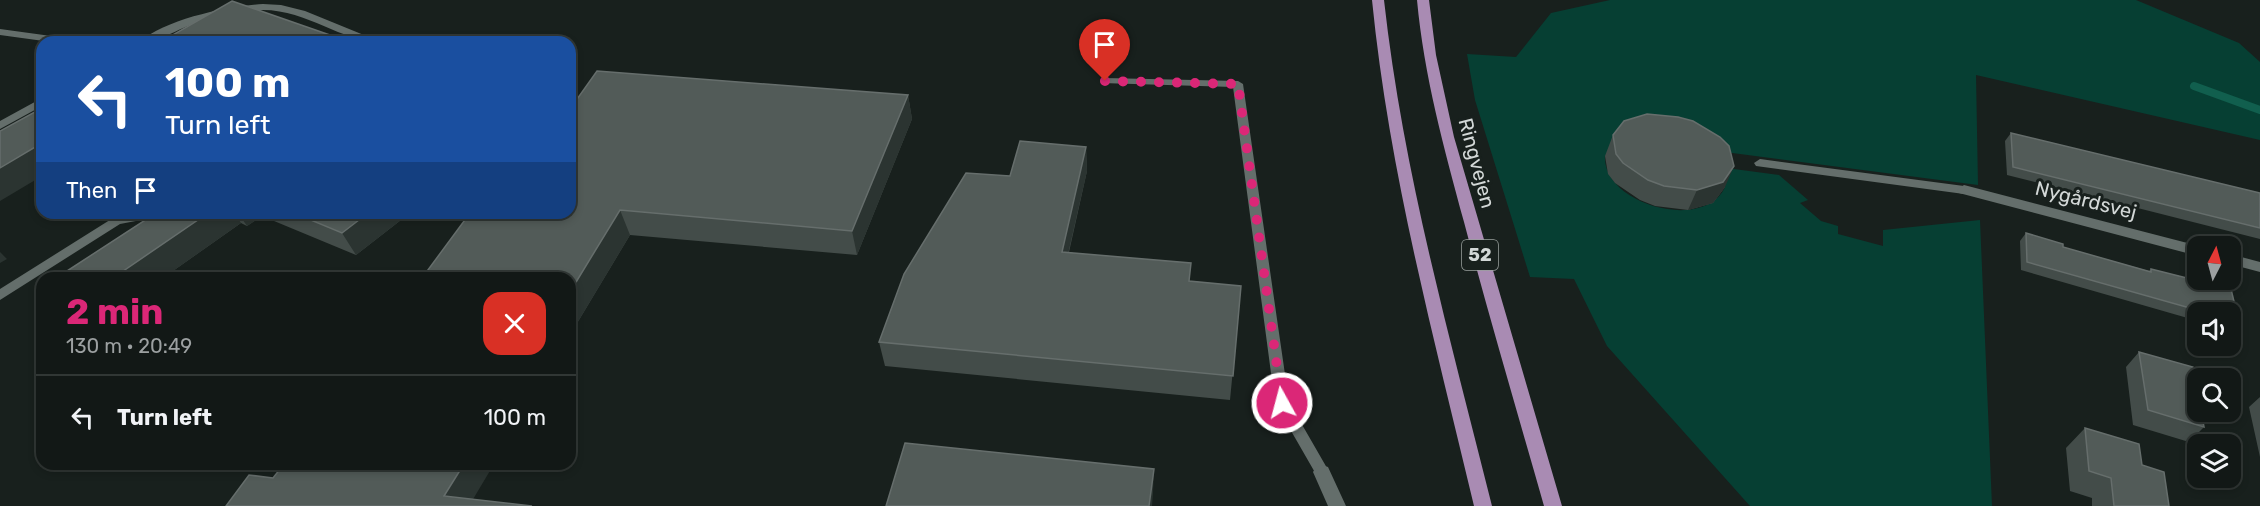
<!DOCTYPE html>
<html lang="en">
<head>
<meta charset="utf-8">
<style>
  :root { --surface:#121816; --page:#1f2523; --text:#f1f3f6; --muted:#9ca0a1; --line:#313735; --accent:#db2777 }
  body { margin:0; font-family:Rubik,sans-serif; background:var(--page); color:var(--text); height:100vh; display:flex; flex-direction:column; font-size:22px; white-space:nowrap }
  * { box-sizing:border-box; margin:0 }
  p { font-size:20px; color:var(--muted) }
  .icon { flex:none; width:33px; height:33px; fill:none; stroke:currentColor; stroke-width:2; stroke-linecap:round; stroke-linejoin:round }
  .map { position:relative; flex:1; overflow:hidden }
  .side { position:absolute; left:36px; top:272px; width:540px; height:198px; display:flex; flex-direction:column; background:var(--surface); border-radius:18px; box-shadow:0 3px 9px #0003,0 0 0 2px var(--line) }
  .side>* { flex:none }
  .banner { position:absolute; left:36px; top:36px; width:540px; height:183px; border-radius:18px; box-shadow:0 3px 9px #0003,0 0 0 2px var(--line); background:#1a4fa0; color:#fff; overflow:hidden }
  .needle { width:39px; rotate:6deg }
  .tools { position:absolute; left:2187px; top:236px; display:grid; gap:12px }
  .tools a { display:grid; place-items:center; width:54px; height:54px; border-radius:12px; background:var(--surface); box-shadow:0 3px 9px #0003,0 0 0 2px var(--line); font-size:30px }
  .pin { position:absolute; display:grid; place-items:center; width:51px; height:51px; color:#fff; margin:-62px -26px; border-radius:50% 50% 50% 0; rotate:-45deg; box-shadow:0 0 6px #0007 }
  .pin .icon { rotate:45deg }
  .me { position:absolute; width:66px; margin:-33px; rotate:353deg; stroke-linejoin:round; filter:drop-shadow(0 0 4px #0008) }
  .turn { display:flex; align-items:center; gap:21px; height:126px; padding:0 30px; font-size:27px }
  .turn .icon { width:78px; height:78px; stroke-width:2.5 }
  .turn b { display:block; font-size:42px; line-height:51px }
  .then { display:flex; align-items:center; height:57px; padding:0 30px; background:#0003; gap:12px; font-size:22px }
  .round { display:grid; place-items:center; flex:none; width:63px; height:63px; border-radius:18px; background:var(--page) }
  .headline { display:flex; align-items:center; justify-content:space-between; height:102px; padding:0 30px }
  h1 { font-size:36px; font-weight:700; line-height:45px; color:var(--accent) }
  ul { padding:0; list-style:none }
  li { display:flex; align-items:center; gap:18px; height:84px; padding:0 30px; border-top:2px solid var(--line) }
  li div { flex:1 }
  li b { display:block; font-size:22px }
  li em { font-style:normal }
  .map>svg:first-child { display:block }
</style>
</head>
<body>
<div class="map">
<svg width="2260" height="506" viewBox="0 0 2260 506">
  <rect width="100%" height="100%" fill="#18201d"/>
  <path fill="#063f33" d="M1610 0H2136L2239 43 2260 62V140L1976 75 1978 185 1702 149 1605 156C1602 204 1704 233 1725 187L1719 167 1779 175 1808 200 1800 203 1821 221 1838 226V234L1883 246V230L1980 220 1992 506H1750L1607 346 1574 279 1530 277 1475 100 1467 54 1516 57 1551 13Z"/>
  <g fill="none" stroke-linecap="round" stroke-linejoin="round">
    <path stroke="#115f4e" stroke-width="8" d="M2194 86 2260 110"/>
    <path fill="#646e6b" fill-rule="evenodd" d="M263 4 281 5 305 11 381 42C341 42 308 10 263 10 240 11 217 15 196 23 177 29 160 42 140 42 165 19 229 6 263 4Z
      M0 29 73 39 78 42H51L0 35Z
      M1105 78 1238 81 1243 84 1289 402 1327 468 1329 472 1327 476 1322 478 1317 476 1275 403 1233 87 1101 83 1100 81 1101 79Z
      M42 98V106L0 129V121Z
      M1760 159 1964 186 1970 190 1964 194 1756 166 1754 163Z
      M137 213H163L157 217 120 224 0 300V289L113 218Z"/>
    <path fill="#646e6b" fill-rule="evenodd" d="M1964 185 2199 246 2198 256 1959 193 1957 190Z
      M2230 254 2260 262V272L2230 264Z
      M1322 465 1328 467 1346 506H1328L1313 472 1316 467Z"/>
    <path fill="#a98bb3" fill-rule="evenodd" d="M1372 0H1384C1403 172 1450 338 1492 506H1474C1434 338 1389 172 1372 0Z
      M1417 0H1429L1436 55 1454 137 1562 506H1544C1517 411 1489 317 1464 222 1444 148 1424 76 1417 0Z"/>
  </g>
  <path fill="#434c49" d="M169 37 350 42H172Z
    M908 95 912 119 857 255 630 235 570 335V213Z
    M2011 133 2260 193V239L2007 175 2005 141Z
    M1613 135 1725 187 1713 203 1688 210 1655 206 1640 200 1615 183 1608 174 1605 156Z
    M1086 147 1087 171 1069 252 1191 281 1241 286 1230 400 885 366 879 342 1010 176Z
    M156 213H410L356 255 262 216 247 226 241 223 163 278H73L67 271Z
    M2026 233 2063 244V247L2149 271 2151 269 2231 289 2239 322 2231 330H2230V312H2198V321L2021 270 2020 241Z
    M2139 352 2204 427 2189 442 2133 425 2126 367Z
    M2260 397V457L2249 407Z
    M2085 428 2142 465 2169 506H2092V498L2070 491 2066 448Z"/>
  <path fill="#2b3431" d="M908 95 912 119 857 255 852 231Z
    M42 143V176L0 201V168Z
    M1086 147 1087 171 1063 276 1062 252Z
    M1734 166 1725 187 1713 203 1688 210 1697 190Z
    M620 210 630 235 570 335V292Z
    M208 213H234L241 223 163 278H113Z
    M238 213H260L262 216 247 226Z
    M368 213H410L356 255 342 233Z
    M0 252 7 259 0 263Z
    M464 464H494L469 506 444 496Z
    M1154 469 1153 493 1152 506H1149Z"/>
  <path fill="#525b58" stroke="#666e6c" stroke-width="1.5" d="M232 1 350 42H182L169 37Z
    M597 71 908 95 852 231 620 210 570 292V278H422L470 213H570V109Z
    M42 108V143L0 168V131Z
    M1647 114 1678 117 1693 121 1720 137 1729 146 1734 166 1723 182 1697 190 1664 186 1648 180 1623 163 1616 154 1613 135 1624 121Z
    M2011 133 2260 193V228L2013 167Z
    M1020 141 1086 147 1062 252 1191 263 1189 281 1241 286 1233 376 879 342 904 274 966 173 1010 176Z
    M156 213H208L113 278H81L67 271Z
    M294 213H368L342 233Z
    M2026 233 2063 244V247L2151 272V269L2231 289 2239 322 2230 320V312H2204L2027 262Z
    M2139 352 2193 367 2198 390V411H2201L2204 427 2148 410Z
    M2085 428 2139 444 2142 465 2164 472 2169 506H2114L2111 478 2089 471Z
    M905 443 1154 469 1149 506H886Z
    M284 464H464L444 496 532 506H226L249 475 273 478Z"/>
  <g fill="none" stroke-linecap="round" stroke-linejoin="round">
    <path stroke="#db2777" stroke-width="10" stroke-dasharray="0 18" d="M1105 81 1238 84 1282 403"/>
  </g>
  <g text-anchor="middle" stroke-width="6" stroke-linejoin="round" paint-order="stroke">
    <rect fill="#18201d" stroke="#9ba19f" stroke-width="1.5" x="1462" y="240" width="36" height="30" rx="4.5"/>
    <g font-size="18" font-weight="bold" fill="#d3d8d7">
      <text x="1480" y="261">52</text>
    </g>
    <g font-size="20" fill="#d3d8d7" stroke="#18201d">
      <text transform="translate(1477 163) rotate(75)" y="7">Ringvejen</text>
      <text transform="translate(2086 200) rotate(14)" y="7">Nygårdsvej</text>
    </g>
  </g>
</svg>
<div class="tools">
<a><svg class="needle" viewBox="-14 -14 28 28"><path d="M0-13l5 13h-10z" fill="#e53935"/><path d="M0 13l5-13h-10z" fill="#9ca0a1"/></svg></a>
<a><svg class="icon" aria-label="sound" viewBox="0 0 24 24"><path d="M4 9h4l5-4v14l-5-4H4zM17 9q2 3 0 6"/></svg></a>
<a><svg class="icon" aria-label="search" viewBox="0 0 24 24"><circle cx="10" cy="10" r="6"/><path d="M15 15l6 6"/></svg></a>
<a><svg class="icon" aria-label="layers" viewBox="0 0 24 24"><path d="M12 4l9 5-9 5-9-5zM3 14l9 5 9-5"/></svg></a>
</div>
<div class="pin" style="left:1105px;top:81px;background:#d93025"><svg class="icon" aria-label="arrive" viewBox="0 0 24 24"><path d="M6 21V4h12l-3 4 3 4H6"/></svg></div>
<svg class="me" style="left:1282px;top:403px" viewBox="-20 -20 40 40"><circle r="17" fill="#db2777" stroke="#fff" stroke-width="3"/><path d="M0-11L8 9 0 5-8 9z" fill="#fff"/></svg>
<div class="banner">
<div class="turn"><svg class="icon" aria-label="left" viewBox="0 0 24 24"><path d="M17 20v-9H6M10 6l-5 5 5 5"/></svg><div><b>100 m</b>Turn left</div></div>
<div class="then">Then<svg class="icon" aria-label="arrive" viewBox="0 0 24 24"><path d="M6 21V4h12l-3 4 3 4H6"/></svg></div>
</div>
<section class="side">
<div class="headline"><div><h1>2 min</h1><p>130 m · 20:49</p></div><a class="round" style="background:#d93025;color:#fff"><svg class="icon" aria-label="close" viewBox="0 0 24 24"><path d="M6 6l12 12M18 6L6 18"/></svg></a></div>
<ul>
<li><svg class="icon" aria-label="left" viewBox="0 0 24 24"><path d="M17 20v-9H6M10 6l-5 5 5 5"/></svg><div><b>Turn left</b></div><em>100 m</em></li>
</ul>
</section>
</div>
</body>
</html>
